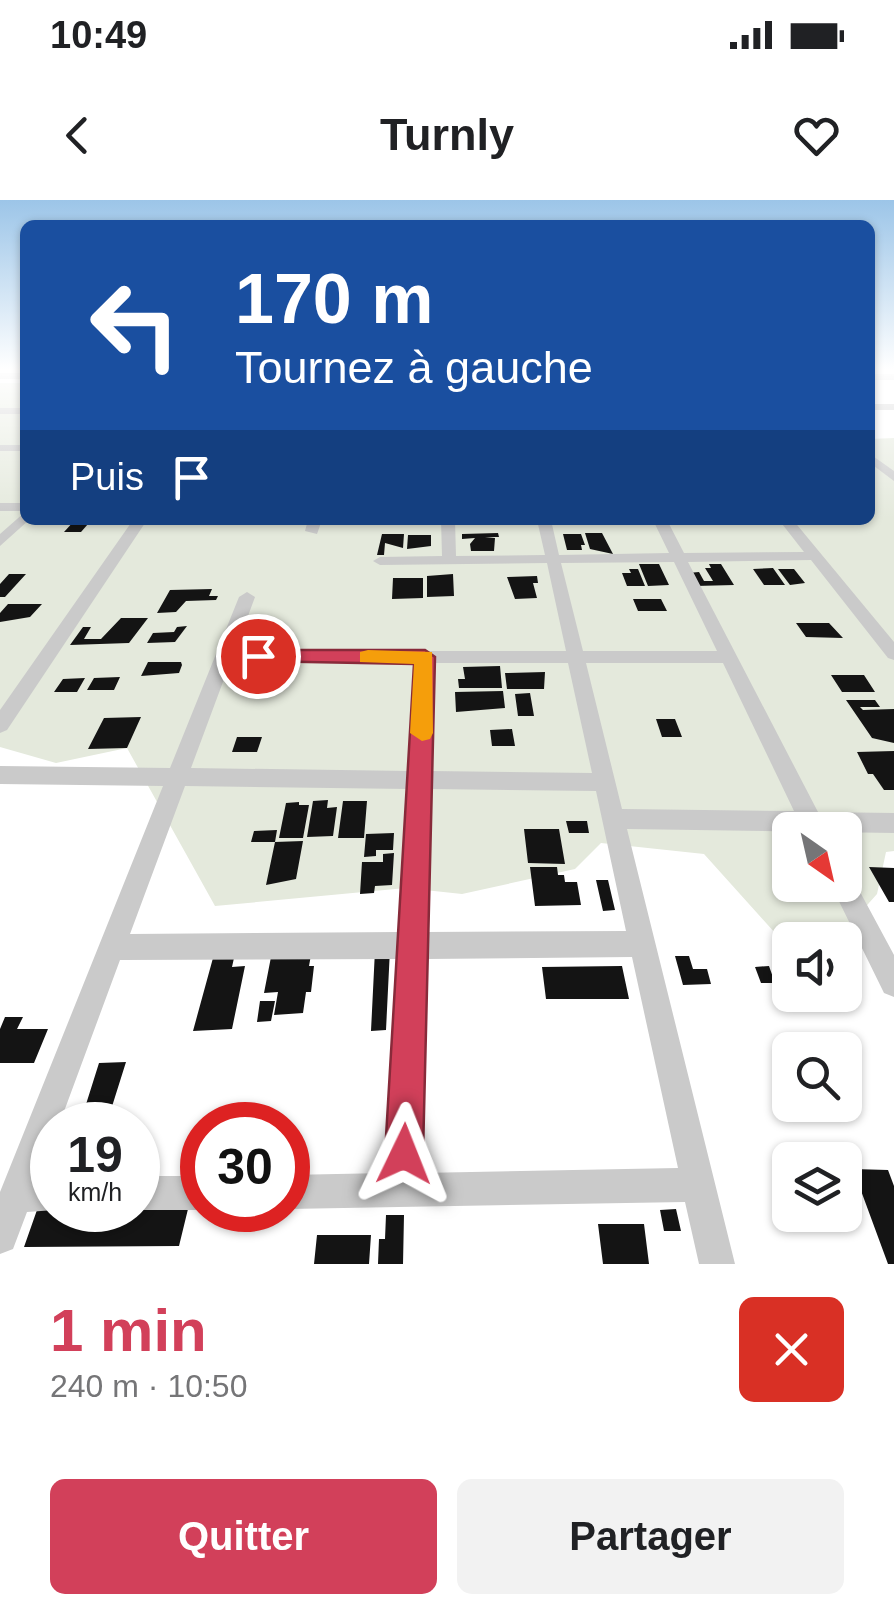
<!DOCTYPE html>
<html lang="fr">
<head>
<meta charset="utf-8">
<style>
  :root { --surface:#fff; --page:#f2f2f2; --text:#202124; --muted:#757577; --accent:#d2405a }
  body { margin:0; font-family:Helvetica,sans-serif; background:var(--page); color:var(--text); height:100vh; display:flex; flex-direction:column; font-size:38px; white-space:nowrap }
  * { box-sizing:border-box; margin:0 }
  p { font-size:32px; color:var(--muted) }
  .icon { flex:none; width:55px; height:55px; fill:none; stroke:currentColor; stroke-width:2; stroke-linecap:round; stroke-linejoin:round }
  .map { position:relative; height:1064px; overflow:hidden }
  .drawer { display:flex; flex-direction:column; background:var(--surface); flex:1 }
  .drawer>* { flex:none }
  .guide { position:absolute; left:20px; top:20px; width:855px; height:305px; border-radius:15px; box-shadow:0 2px 8px #0004; background:#1a4fa0; color:#fff; overflow:hidden }
  .needle { width:65px; rotate:146deg }
  .tools { position:absolute; left:772px; top:612px; display:grid; gap:20px }
  .tools a { display:grid; place-items:center; width:90px; height:90px; border-radius:15px; background:var(--surface); box-shadow:0 2px 8px #0004; font-size:50px }
  .speed { position:absolute; left:30px; top:902px; display:flex; gap:20px; font-size:50px; font-weight:700; text-align:center }
  .speed>* { display:grid; place-content:center; width:130px; height:130px; border-radius:50%; background:var(--surface); box-shadow:0 2px 8px #0004; line-height:1 }
  .speed small { font-size:25px; font-weight:400 }
  .speed .limit { border:15px solid #d22; background:#fff; color:#111 }
  .pin { position:absolute; display:grid; place-items:center; width:85px; height:85px; color:#fff; margin:-42px; border:5px solid #fff; border-radius:50%; box-shadow:0 2px 10px #0007 }
  .me { position:absolute; width:110px; margin:-55px; rotate:2deg; stroke-linejoin:round; filter:drop-shadow(0 0 8px #0008) }
  .turn { display:flex; align-items:center; gap:35px; height:210px; padding:0 50px; font-size:45px }
  .turn .icon { width:130px; height:130px; stroke-width:2.5 }
  .turn b { display:block; font-size:70px; line-height:85px }
  .then { display:flex; align-items:center; height:95px; padding:0 50px; background:#0003; gap:20px; font-size:38px }
  .round { display:grid; place-items:center; flex:none; width:105px; height:105px; border-radius:15px; background:var(--page) }
  .summary { display:flex; align-items:center; justify-content:space-between; height:170px; padding:0 50px }
  h1 { font-size:60px; font-weight:700; line-height:75px; color:var(--accent) }
  .button { display:flex; gap:20px; margin-top:auto; padding:20px 50px }
  .button a { flex:1; height:115px; border-radius:15px; background:var(--accent); color:#fff; font-size:40px; font-weight:700; line-height:115px; text-align:center }
  .button a+a { background:var(--page); color:var(--text) }
  .status { display:flex; justify-content:space-between; align-items:center; height:70px; padding:0 50px; background:var(--surface); direction:ltr }
  .status svg { height:28px; fill:currentColor }
  header { display:flex; justify-content:space-between; align-items:center; height:130px; padding:0 50px; background:var(--surface); font-size:45px; font-weight:700 }
  .map>svg:first-child { display:block }
</style>
</head>
<body>
<div class="status"><b>10:49</b><svg viewBox="0 0 49 12"><path d="M0 12V9h3v3zM5 12V6h3v6zM10 12V3h3v9zM15 12V0h3v12zM26 1h20v11H26zM47 4h2v5h-2z"/></svg></div>
<header><svg class="icon" aria-label="back" viewBox="0 0 24 24"><path d="M15 5l-7 7 7 7"/></svg>Turnly<svg class="icon" aria-label="heart" viewBox="0 0 24 24"><path d="M12 20l-8-8c-3-5 5-10 8-4 3-6 11-1 8 4z"/></svg></header>
<div class="map">
<svg width="894" height="1064" viewBox="0 0 894 1064">
  <rect width="100%" height="100%" fill="#fff"/>
  <path fill="#e4e9dc" fill-rule="evenodd" d="M0 183H25V320H870V239L894 238V651L886 652 877 694 836 740H790V744H785L704 654 601 643 575 669 462 694 406 688 215 706 127 548 56 563 0 547ZM790 630H845V685H790Z"/>
  <path fill="#141414" d="M75 320H107L104 324H88L81 332H64Z
    M498 333 499 337H485L495 338 494 351H471L470 344 475 338 462 339V334Z
    M585 333H602L613 354 590 349Z
    M382 334H404L403 348 385 343 384 355H377Z
    M563 334H581L585 345H581L582 350H567Z
    M408 335H431V346L407 349Z
    M639 364H659L669 385 648 386Z
    M709 364H721L734 385 695 386 688 373 699 372 704 381H713L705 368H711Z
    M773 368 785 385H764L753 369Z
    M629 369H638L645 386H627L622 373H631Z
    M778 369H794L805 383 790 385Z
    M9 374H26L5 397H0V384Z
    M453 374 454 396 427 397V376Z
    M537 376 538 383H533L537 398 515 399 507 377Z
    M393 378H423V398L392 399Z
    M212 389 209 396H218L216 400 186 401 176 412 157 413 170 390Z
    M633 399H661L667 411H638Z
    M8 404H42L30 417 0 422V413Z
    M121 418H148L129 443 70 445 83 427H91L84 439H101Z
    M796 423H829L843 438 806 437Z
    M187 426 175 442 147 443 153 433 174 432 177 427Z
    M148 462H181L182 465 179 473 141 476Z
    M500 466 502 488H459L458 479H465L463 467Z
    M545 472 544 489H507L505 473Z
    M831 475H864L875 492H842Z
    M120 477 114 490H87L94 478Z
    M85 478 77 492H54L63 479Z
    M503 491 505 508 456 512 455 492Z
    M530 493 534 516H518L515 494Z
    M846 500H875L880 507H860L863 510 894 509V543L872 538Z
    M141 517 127 548 88 549 104 518Z
    M656 519H675L682 537H662Z
    M512 529 515 546H492L490 530Z
    M237 537H262L257 552H232Z
    M894 551V590H884L873 574H868L857 552Z
    M328 600 327 608 337 607 333 636 307 637 313 601Z
    M343 601H367L364 638H338Z
    M299 602V605H309L303 638H279L286 603Z
    M566 621H587L589 633H569Z
    M524 629H559L565 664 528 663Z
    M277 630 275 642H251L254 631Z
    M394 633 393 650H376V656L364 657 366 634Z
    M303 641 296 679 266 685 275 642Z
    M394 653 392 685 375 686 374 693 360 694 362 662H383V654Z
    M530 667H557L558 675H564L565 682H577L581 705 535 706Z
    M869 667 894 668V702H889Z
    M596 680H608L615 710 603 711Z
    M390 749 386 830 371 831 375 750Z
    M311 755 309 766H314L311 792H306L303 813 274 815 278 792 264 793 271 757Z
    M675 756H689L693 769H707L711 784 683 785Z
    M213 758H234L232 767 245 766 232 829 193 831Z
    M622 766 629 799H546L542 767Z
    M769 766 775 783H761L755 767Z
    M260 801H275L271 821 257 822Z
    M5 817H23L17 829H48L34 863H0V829Z
    M126 862 109 916 82 917 99 863Z
    M853 969 888 970 894 986V1064H888Z
    M188 1009 179 1046 24 1047 37 1010Z
    M676 1009 681 1031H664L660 1010Z
    M386 1015H404L403 1064H378L379 1039H385Z
    M598 1024H644L649 1064H603Z
    M317 1035H371L369 1064H314Z"/>
  <g fill="none" stroke-linecap="round" stroke-linejoin="round">
    <path fill="#cacaca" fill-rule="evenodd" d="M0 173H25V179H0Z
      M870 174H894V180H870Z
      M870 204H894V210H870Z
      M0 208H25V214H0Z
      M0 245H25V251H0Z
      M870 254 894 271V281L870 263Z
      M0 303H25V311H0Z
      M25 312V320H29L0 346V334Z
      M133 320H147L7 530 0 533V510Z
      M308 320H322L317 334 305 331Z
      M441 320H455L456 356 545 355 537 320H551L559 355 669 353 653 320H667L684 353 804 352 779 320H793L894 442V460L888 458 811 360 688 362 818 612 894 613V633L627 629 735 1064H699L685 1002 288 1009V975L386 973 398 759 120 760 59 925H52V943L40 977H52L55 1010 27 1012 13 1049 0 1054V992L163 586 0 584V566L170 568 239 397 247 392 255 397 235 451H566L547 363 380 365 373 361 380 357 442 356ZM674 362 717 451H583L561 363ZM230 463H416L409 571 191 568ZM434 463H568L592 573 431 571ZM586 463H723L794 611 622 609ZM185 586 408 589 400 732 130 734ZM430 589 596 591 626 731 426 732ZM632 757 678 968 420 973 426 759Z
      M845 674 852 677 894 755V797L884 793 831 685H845Z
      M138 976H202V1010H138Z"/>
  </g>
  <linearGradient id="sky" x2="0" y2="1"><stop stop-color="#9cc5e8"/><stop offset="0.53" stop-color="#fff"/><stop offset="1" stop-color="#fff" stop-opacity="0"/></linearGradient>
  <rect width="894" height="319" fill="url(#sky)"/>
  <path fill="#d2405a" stroke="#882a3a" stroke-width="2.5" d="M258 450H425L435 457 423 954 417 968 404 973 390 968 385 954 414 464 250 461 247 456Z"/>
  <path fill="#f59e0b" d="M368 450 432 452 433 533 430 539 422 541 410 533 414 464 360 462V452Z"/>
</svg>
<div class="tools">
<a><svg class="needle" viewBox="-14 -14 28 28"><path d="M0-13l5 13h-10z" fill="#e53935"/><path d="M0 13l5-13h-10z" fill="#757577"/></svg></a>
<a><svg class="icon" aria-label="sound" viewBox="0 0 24 24"><path d="M4 9h4l5-4v14l-5-4H4zM17 9q2 3 0 6"/></svg></a>
<a><svg class="icon" aria-label="search" viewBox="0 0 24 24"><circle cx="10" cy="10" r="6"/><path d="M15 15l6 6"/></svg></a>
<a><svg class="icon" aria-label="layers" viewBox="0 0 24 24"><path d="M12 4l9 5-9 5-9-5zM3 14l9 5 9-5"/></svg></a>
</div>
<div class="speed"><div>19<small>km/h</small></div><div class="limit">30</div></div>
<div class="pin" style="left:258px;top:456px;background:#d93025"><svg class="icon" aria-label="arrive" viewBox="0 0 24 24"><path d="M6 21V4h12l-3 4 3 4H6"/></svg></div>
<svg class="me" style="left:404px;top:954px" viewBox="-20 -20 40 40"><path d="M0-17L14 15 0 8-14 15z" fill="#d2405a" stroke="#fff" stroke-width="4"/></svg>
<div class="guide">
<div class="turn"><svg class="icon" aria-label="left" viewBox="0 0 24 24"><path d="M17 20v-9H6M10 6l-5 5 5 5"/></svg><div><b>170 m</b>Tournez à gauche</div></div>
<div class="then">Puis<svg class="icon" aria-label="arrive" viewBox="0 0 24 24"><path d="M6 21V4h12l-3 4 3 4H6"/></svg></div>
</div>
</div>
<section class="drawer">
<div class="summary"><div><h1>1 min</h1><p>240 m · 10:50</p></div><a class="round" style="background:#d93025;color:#fff"><svg class="icon" aria-label="close" viewBox="0 0 24 24"><path d="M6 6l12 12M18 6L6 18"/></svg></a></div>
<div class="button"><a>Quitter</a><a>Partager</a></div>
</section>
</body>
</html>
